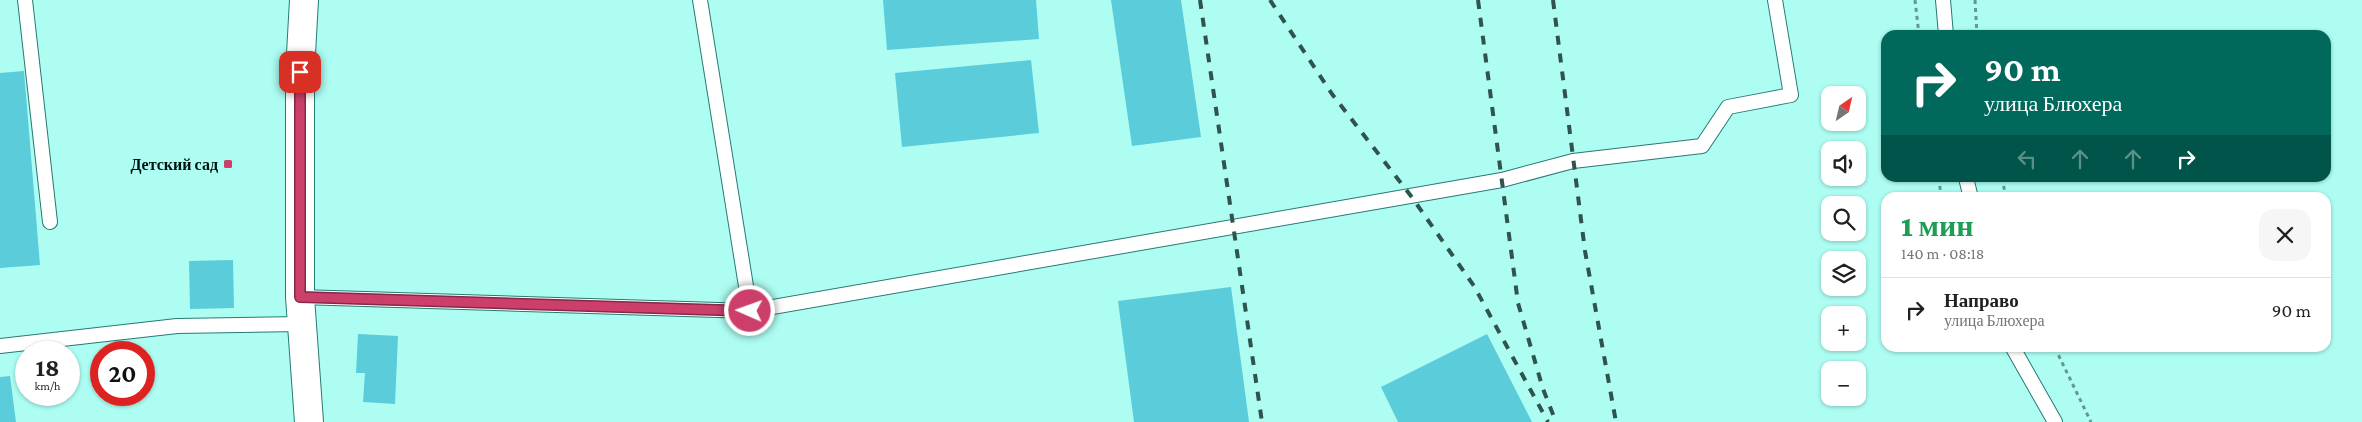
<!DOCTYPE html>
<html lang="ru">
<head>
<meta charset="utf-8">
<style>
  :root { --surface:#fff; --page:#f6f6f6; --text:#202124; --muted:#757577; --line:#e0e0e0 }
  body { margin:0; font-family:"Crimson Pro",serif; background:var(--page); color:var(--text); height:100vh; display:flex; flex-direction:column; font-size:19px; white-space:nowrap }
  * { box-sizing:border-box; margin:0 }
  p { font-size:16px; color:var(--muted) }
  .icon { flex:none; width:28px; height:28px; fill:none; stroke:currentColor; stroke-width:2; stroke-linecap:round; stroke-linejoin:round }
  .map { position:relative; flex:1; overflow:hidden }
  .side { position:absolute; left:1881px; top:192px; width:450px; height:160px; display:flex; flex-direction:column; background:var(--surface); border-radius:15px; box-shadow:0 1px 4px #0004 }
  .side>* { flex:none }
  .hud { position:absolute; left:1881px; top:30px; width:450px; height:152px; border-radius:15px; box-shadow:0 1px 4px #0004; background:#00695c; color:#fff; overflow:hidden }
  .needle { width:32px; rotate:34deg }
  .fabs { position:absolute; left:1821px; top:86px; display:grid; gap:10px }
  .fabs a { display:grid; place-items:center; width:45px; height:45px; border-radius:10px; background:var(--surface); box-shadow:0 1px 4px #0004; font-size:25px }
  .speed { position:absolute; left:15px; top:341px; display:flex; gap:10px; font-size:25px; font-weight:700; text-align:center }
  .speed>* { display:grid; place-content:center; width:65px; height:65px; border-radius:50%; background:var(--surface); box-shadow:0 1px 4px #0004; line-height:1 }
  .speed small { font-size:12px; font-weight:400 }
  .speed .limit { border:8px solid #d22; background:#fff; color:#111 }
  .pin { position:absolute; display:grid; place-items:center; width:42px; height:42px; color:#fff; margin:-21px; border-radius:10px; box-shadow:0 2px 8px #0006 }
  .me { position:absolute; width:55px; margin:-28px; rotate:272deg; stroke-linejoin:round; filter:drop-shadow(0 0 4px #0008) }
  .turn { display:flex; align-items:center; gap:18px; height:105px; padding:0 20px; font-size:22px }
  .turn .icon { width:65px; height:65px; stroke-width:2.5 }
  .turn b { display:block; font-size:35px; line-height:42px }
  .lanes { display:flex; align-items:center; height:48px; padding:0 20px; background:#0003; justify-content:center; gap:25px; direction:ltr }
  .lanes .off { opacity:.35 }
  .round { display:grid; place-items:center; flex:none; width:52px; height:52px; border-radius:15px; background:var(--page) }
  .head { display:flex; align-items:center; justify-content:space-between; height:85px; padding:0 20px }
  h1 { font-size:30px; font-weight:800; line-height:38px; color:#1e9e55 }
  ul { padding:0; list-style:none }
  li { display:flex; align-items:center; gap:15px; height:65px; padding:0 20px; border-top:1px solid var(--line) }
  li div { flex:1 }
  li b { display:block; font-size:19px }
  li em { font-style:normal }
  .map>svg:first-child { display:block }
</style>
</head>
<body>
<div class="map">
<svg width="2362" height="422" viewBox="0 0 2362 422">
  <rect width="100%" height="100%" fill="#adfdf2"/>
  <path fill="#5bccd9" d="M883 0H1036L1039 39 887 50Z
    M1111 0H1181L1201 137 1132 146Z
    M1031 60 1039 133 902 147 895 73Z
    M24 71 40 265 0 268V73Z
    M233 260 234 308 190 309 189 261Z
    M1231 287 1249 422H1134L1118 301Z
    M358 334 398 336 395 404 363 402 365 373H356Z
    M1487 334 1532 422H1398L1381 387Z
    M10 376 16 422H0V377Z"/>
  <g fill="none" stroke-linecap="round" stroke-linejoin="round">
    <g stroke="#277a72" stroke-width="16">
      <path id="lane" d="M25 0 50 222
        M700 0 750 311
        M1943 0 1946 35
        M1966 178 1971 198
        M300 297 750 311 1502 180 1573 161 1702 146 1728 107 1791 95 1775 0
        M0 346 177 326 302 324
        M2013 348 2055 422"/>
    </g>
    <g stroke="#277a72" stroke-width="30">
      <path id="street" d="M304 0 300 72V297L309 422"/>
    </g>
    <path stroke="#639891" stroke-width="3" stroke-dasharray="4 4" stroke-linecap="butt" d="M1915 0 1919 35
      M1975 0 1977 35
      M1939 178 1941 198
      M2002 178 2006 198
      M2055 348 2091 422"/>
    <use href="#lane" stroke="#fff" stroke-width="14"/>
    <use href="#street" stroke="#fff" stroke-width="28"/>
    <path stroke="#30534d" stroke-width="4" stroke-dasharray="9 9" stroke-linecap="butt" d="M1200 0 1262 422
      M1270 0 1332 94 1411 196 1474 286 1548 422
      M1478 0 1518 303 1543 389 1556 422
      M1553 0 1585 251 1616 422"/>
  </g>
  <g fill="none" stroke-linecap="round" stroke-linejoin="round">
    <g stroke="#852946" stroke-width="12">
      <path id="route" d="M300 72V297L750 311"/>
    </g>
    <use href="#route" stroke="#cc3f6b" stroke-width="9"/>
  </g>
  <rect fill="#cc3f6b" stroke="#adfdf2" stroke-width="2" x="223" y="159" width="10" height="10" rx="2.5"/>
  <g text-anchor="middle" stroke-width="4" stroke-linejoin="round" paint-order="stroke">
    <g font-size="16" font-weight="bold" fill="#00120f" stroke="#adfdf2" text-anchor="end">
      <text x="218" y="170">Детский сад</text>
    </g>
  </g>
</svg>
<div class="fabs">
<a><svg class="needle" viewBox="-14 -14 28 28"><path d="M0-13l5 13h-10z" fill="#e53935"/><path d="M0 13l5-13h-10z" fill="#757577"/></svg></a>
<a><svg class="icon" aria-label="sound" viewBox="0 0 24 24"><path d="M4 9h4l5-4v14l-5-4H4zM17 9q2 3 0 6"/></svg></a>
<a><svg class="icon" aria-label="search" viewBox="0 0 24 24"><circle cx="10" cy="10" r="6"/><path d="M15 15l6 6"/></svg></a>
<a><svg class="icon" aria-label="layers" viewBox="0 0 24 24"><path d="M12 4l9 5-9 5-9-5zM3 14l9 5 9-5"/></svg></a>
<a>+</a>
<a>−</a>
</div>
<div class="speed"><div>18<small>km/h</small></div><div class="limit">20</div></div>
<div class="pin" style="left:300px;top:72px;background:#d93025"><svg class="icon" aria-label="arrive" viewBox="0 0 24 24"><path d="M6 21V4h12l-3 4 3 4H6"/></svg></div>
<svg class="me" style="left:750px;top:311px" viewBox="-20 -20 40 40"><circle r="17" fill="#cc3f6b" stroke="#fff" stroke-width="3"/><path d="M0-11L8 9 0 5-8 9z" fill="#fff"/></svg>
<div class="hud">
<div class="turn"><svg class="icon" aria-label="right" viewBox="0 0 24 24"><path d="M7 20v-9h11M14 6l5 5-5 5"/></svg><div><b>90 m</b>улица Блюхера</div></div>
<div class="lanes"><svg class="icon off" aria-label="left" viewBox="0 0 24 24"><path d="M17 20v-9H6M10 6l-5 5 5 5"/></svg><svg class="icon off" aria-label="ahead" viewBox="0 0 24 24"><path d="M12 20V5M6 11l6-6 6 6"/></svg><svg class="icon off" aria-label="ahead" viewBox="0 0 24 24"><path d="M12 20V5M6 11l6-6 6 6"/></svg><svg class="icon" aria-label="right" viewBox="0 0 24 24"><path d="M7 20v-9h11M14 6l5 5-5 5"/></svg></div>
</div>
<section class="side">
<div class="head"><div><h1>1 мин</h1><p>140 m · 08:18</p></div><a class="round"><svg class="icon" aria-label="close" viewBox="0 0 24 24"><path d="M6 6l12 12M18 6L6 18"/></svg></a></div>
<ul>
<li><svg class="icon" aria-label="right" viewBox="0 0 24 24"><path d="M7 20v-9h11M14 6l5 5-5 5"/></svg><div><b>Направо</b><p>улица Блюхера</p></div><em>90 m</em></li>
</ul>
</section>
</div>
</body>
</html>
